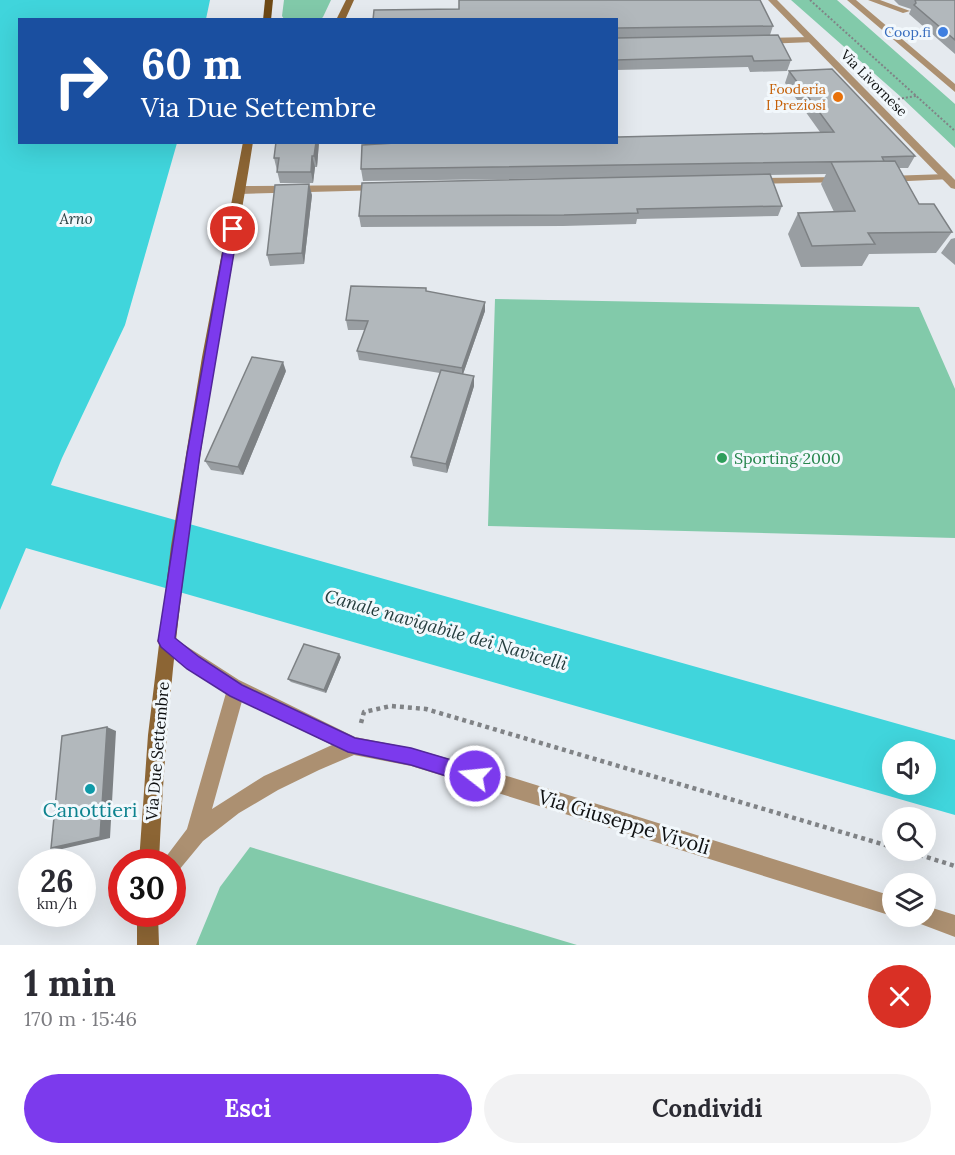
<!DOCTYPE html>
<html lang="it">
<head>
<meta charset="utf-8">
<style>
  :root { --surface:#fff; --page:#f2f2f3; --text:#2b2b33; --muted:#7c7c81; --accent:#7c3aed }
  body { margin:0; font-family:Lora,serif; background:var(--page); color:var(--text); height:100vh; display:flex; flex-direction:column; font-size:22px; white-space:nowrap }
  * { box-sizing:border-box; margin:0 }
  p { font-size:20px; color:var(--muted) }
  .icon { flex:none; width:33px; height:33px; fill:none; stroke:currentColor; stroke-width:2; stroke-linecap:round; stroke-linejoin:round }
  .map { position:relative; height:945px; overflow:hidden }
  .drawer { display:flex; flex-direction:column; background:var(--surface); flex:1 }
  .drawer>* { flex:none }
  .banner { position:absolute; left:18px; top:18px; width:600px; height:126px; border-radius:0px; box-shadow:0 6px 24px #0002; background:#1a4fa0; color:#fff; overflow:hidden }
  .tools { position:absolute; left:882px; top:741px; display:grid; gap:12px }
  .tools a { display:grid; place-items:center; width:54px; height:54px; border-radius:50%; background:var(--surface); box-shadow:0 6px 24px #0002; font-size:30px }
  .speed { position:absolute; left:18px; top:849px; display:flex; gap:12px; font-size:30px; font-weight:700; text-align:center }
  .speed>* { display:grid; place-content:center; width:78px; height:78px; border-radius:50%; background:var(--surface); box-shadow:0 6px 24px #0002; line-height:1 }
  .speed small { font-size:15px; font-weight:400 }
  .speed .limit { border:9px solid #d22; background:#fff; color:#111 }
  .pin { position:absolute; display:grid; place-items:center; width:51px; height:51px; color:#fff; margin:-26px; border:3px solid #fff; border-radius:50%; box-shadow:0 2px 6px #0007 }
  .me { position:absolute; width:66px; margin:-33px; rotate:286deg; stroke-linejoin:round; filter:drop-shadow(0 0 4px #0008) }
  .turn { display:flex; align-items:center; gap:21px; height:126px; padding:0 24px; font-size:27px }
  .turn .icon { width:78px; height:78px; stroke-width:2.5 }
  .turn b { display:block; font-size:42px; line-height:51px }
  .round { display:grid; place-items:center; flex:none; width:63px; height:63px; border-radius:32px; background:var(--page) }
  .overview { display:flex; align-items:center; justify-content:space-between; height:102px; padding:0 24px }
  h1 { font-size:36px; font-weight:700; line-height:45px }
  .button { display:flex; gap:12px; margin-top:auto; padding:12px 24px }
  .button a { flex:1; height:69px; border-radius:36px; background:var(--accent); color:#fff; font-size:24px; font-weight:700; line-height:69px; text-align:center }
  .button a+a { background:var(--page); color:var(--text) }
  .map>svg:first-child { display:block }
</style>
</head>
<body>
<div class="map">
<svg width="955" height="945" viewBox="0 0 955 945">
  <rect width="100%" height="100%" fill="#e5eaef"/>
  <path fill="#82caaa" d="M284 0H331L323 17 320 20 284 19 282 16Z
    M791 0H837L955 104V148L901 97Z
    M495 299 919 307 955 389V538L488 526Z
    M250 847 577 945H196L220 887Z"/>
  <path fill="#40d5dc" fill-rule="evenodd" d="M0 0H210L206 19 20 20V142L177 143 125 325 62 458 51 485 955 740V815L26 548 0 610ZM892 752H926V784H892Z"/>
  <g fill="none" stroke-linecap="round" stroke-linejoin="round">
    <path stroke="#808386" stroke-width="2" stroke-dasharray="2 2" stroke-linecap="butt" d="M810 0 955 131
      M898 99 916 96"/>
    <path stroke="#808386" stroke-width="4.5" stroke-dasharray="4 4" stroke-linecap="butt" d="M361 723 364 712 391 706 426 709 892 847
      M904 850 955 866"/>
    <path fill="#ac9071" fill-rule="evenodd" d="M868 0H880L910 11 903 13Z"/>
    <path fill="#ac9071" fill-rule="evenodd" d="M847 0H856L955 84V92Z
      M811 37 814 38V42L763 44 758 41 763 38Z
      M947 174 952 177 951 179 887 182 882 179 887 176Z
      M842 177 847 180 846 182 752 184 746 181 752 178Z
      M380 185 384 186V190L240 194 234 190 240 186Z
      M166 633 239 680 355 737 411 748 475 766 892 896V916L411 766 354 755 319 770 278 790 239 813 203 841 179 870 172 873V862H162L187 829 226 693 160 647 157 641 160 635ZM242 701 332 745 264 776 212 809Z
      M926 906 955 915V937L918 923 915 916H926Z"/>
    <path fill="#ac9071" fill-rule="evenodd" d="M768 0H777L955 180V189L951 188Z"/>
    <path fill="#8c6534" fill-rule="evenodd" d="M346 0H354L345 20H336Z
      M243 142H253C242 214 228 285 216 357 188 524 166 693 159 862H139L148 735 171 546 202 357Z
      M137 914H158L159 945H137Z"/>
    <path fill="#6e4915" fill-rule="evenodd" d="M265 0H273L271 20H263Z"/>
  </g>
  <path fill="#999ea2" d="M894 0H955V54L909 14 911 9 899 5Z
    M459 9 773 26 770 35 791 60 787 71 750 72 748 67 616 70V20Z
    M789 71 915 156 908 168H899L919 204 952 232 936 253 869 254 862 266 801 267 788 234 798 213 834 212 821 184 826 174 770 175 782 206 778 216 637 219 636 224 563 226 361 227 359 216 713 176 363 181 361 169 618 137 820 132 785 83Z
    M276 142H319L317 167H315L313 183H280L274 158Z
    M312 195 304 264 270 266 267 255Z
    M955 238V265L941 253 951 239Z
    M426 288V291L485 302V311L463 374 474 386 447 473 413 466 411 457 440 373 359 360 357 351 365 330H348L346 320Z
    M286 371 243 475 211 470 205 461Z
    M341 657 326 693 291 682 288 679Z"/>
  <path fill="#7d8184" d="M316 142H319L317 167 314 156Z
    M312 156 315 167 313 183 311 172Z
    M309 184 312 195 304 264 302 253Z
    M485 302V311L462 377V368Z
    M283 362 286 371 243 475 238 467Z
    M474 376V386L447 473 446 464Z
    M339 654 341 657 326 693 324 690Z
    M107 727 116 731 110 838 62 849 51 848Z"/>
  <path fill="#b2b8bc" stroke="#7d8184" stroke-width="1.5" d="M459 0H760L773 26 618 28 616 29V20H373L374 10 459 9Z
    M915 0H955V40L914 5 916 3Z
    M778 35 791 60 754 61 752 56 616 60V38Z
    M832 69 915 156 882 157 884 161 361 169 362 145 412 142H616V133L618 137 834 132 789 71Z
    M276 142H316L314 156H312L311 172H277L279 158H274Z
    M895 161 919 204H934L952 232 868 233 875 244 812 246 798 213 855 211 831 162Z
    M770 174 782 206 637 209 638 213 564 215 359 216 362 183Z
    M309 184 302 253 267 255 275 185Z
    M351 286 426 288V291L485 302 462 368 357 351 368 321 346 320Z
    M252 357 283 362 238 467 205 461Z
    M441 370 474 376 446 464 411 457Z
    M304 644 339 654 324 690 288 679Z
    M107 727 100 837 51 848 62 736Z"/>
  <path fill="#7c3aed" stroke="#51269a" stroke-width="1.5" d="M233 226 238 229 200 454 175 638 199 657 242 685 355 738 411 748 475 767 482 770 484 776 482 782 475 785 411 765 348 752 230 696 187 669 161 647 158 641 187 454 227 229Z"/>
  <circle fill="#3f7fe0" stroke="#f2f8fc" stroke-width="2" cx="943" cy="32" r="6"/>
  <circle fill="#e8710a" stroke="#f2f8fc" stroke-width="2" cx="838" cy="97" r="6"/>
  <circle fill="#2e9e5b" stroke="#f2f8fc" stroke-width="2" cx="722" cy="458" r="6"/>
  <circle fill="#0f9aa8" stroke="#f2f8fc" stroke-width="2" cx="90" cy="789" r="6"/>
  <g text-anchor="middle" stroke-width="6" stroke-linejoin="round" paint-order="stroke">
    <g font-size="14" fill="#366cbe" stroke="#f2f8fc" text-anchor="end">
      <text x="931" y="37">Coop.fi</text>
    </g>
    <g font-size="14" fill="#0e1011" stroke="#f2f8fc">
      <text transform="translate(874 83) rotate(45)" y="5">Via Livornese</text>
    </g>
    <g font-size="14" fill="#c56008" stroke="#f2f8fc" text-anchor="end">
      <text x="826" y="94">Fooderia<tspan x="826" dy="16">I Preziosi</tspan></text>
    </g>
    <g font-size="15" font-style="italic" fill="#253d3e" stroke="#f2f8fc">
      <text x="76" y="224">Arno</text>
    </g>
    <g font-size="16" fill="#27864d" stroke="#f2f8fc" text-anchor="start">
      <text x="734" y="464">Sporting 2000</text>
    </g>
    <g font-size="16" fill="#0e1011" stroke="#f2f8fc">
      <text transform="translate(157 751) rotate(-85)" y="6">Via Due Settembre</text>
    </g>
    <g font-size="18" font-style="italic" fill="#253d3e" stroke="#f2f8fc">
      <text transform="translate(446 630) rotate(16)" y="6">Canale navigabile dei Navicelli</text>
    </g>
    <g font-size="20" fill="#0d838f" stroke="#f2f8fc">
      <text x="90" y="817">Canottieri</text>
    </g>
    <g font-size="20" fill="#0e1011" stroke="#f2f8fc">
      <text transform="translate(624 822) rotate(17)" y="7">Via Giuseppe Vivoli</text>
    </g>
  </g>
</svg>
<div class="tools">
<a><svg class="icon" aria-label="sound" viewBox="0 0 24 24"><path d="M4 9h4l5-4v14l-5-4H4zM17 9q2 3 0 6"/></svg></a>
<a><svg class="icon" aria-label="search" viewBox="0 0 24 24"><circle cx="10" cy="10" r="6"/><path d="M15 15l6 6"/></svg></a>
<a><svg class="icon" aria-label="layers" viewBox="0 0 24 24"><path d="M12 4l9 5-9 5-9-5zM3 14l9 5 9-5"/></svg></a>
</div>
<div class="speed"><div>26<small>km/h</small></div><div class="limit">30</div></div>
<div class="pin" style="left:233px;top:229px;background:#d93025"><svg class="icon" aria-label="arrive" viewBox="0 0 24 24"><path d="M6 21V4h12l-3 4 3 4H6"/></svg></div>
<svg class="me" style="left:475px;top:776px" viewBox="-20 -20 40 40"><circle r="17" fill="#7c3aed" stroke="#fff" stroke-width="3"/><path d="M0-11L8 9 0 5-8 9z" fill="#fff"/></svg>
<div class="banner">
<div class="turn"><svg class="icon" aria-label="right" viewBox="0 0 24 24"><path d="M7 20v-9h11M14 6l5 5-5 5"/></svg><div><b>60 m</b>Via Due Settembre</div></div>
</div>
</div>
<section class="drawer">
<div class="overview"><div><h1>1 min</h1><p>170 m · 15:46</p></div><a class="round" style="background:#d93025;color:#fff"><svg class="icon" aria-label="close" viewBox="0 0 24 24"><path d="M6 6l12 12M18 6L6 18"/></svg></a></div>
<div class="button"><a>Esci</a><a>Condividi</a></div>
</section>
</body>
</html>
